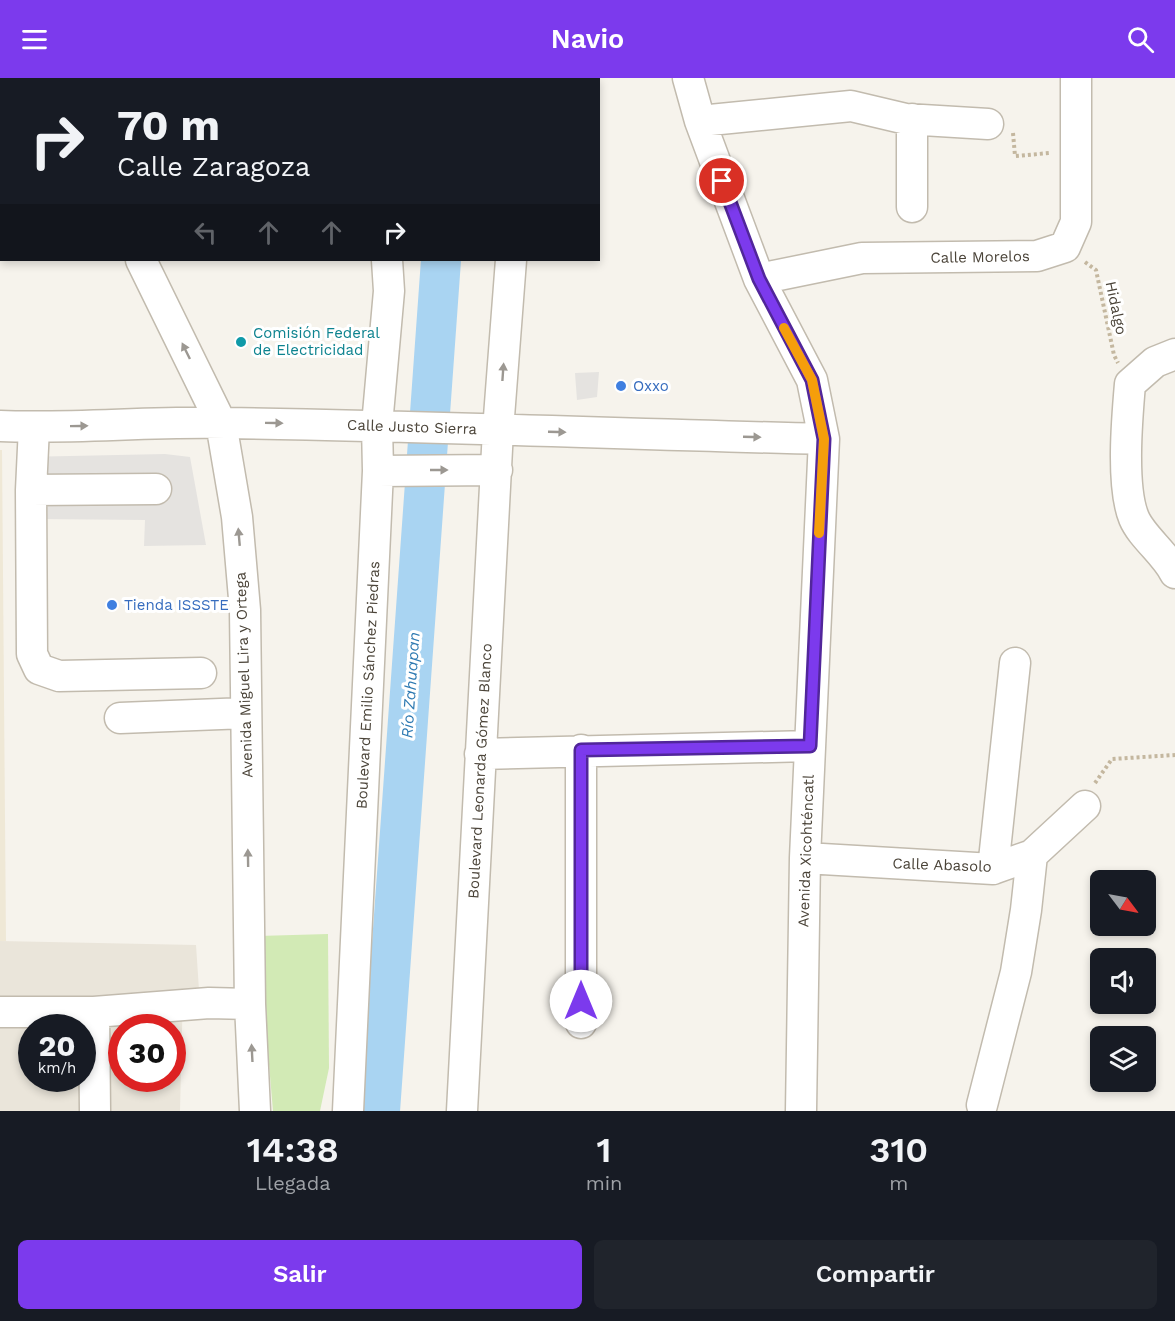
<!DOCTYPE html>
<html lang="es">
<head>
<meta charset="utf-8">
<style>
  :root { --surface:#171b24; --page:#20242c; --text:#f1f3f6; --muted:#9ea1a6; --accent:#7c3aed }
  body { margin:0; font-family:"Work Sans",sans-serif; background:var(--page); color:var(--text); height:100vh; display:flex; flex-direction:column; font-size:22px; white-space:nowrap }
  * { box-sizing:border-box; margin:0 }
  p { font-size:20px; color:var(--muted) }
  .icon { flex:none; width:33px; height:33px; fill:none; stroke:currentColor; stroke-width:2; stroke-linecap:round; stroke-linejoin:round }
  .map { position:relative; height:1033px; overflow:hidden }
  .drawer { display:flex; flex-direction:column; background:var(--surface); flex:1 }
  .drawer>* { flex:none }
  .guide { position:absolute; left:0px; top:0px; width:600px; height:183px; box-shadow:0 3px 9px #0003; background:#171b24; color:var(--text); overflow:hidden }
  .needle { width:39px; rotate:122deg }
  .tools { position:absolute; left:1090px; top:792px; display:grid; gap:12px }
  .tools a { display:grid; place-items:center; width:66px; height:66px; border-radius:9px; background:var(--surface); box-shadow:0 3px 9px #0003; font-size:30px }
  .speed { position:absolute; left:18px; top:936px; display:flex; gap:12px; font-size:30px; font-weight:700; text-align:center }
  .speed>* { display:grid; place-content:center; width:78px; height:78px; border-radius:50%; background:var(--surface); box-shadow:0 3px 9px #0003; line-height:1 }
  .speed small { font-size:15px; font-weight:400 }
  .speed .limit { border:9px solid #d22; background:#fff; color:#111 }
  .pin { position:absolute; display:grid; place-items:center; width:51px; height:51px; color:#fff; margin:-26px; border:3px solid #fff; border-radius:50%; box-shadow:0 2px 6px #0007 }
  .me { position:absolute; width:66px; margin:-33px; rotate:0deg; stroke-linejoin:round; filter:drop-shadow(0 0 4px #0008) }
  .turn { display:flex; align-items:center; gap:21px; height:126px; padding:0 18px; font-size:27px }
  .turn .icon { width:78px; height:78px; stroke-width:2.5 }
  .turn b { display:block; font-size:42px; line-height:51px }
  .lanes { display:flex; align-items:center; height:57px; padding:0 18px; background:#0003; justify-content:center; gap:30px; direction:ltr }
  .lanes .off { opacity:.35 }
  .eta { display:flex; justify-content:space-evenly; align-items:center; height:102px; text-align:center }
  .eta b { font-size:36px; font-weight:600; line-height:42px }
  .cta { display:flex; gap:12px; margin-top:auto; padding:12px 18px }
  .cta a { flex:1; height:69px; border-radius:9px; background:var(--accent); color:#fff; font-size:24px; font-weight:600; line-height:69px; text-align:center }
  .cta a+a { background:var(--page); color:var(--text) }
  header { display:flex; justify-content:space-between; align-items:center; height:78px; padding:0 18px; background:var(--accent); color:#fff; font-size:27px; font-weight:600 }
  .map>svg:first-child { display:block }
</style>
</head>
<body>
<header><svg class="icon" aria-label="menu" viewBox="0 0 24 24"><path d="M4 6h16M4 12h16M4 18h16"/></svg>Navio<svg class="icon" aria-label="search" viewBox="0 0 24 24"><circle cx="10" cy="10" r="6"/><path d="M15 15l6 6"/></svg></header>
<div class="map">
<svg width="1175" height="1033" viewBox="0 0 1175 1033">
  <rect width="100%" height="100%" fill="#f6f3ec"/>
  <path fill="#eae5da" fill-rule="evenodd" d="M0 863 196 867 199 912H183L180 1033H0ZM32 950H82V1000H32ZM122 950H172V1000H122Z"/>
  <path fill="#efe8d6" d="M0 372H2L6 863H0Z"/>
  <path fill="#d2eab5" d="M328 856 329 990 320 1033H273L258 858Z"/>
  <path fill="#e5e3e0" d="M599 294 597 319 577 322 575 295Z
    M165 376 190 379 206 467 144 468 145 442 39 441 15 443 22 379Z"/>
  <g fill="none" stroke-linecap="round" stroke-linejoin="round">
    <path stroke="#a9d4f2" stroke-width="40" d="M454 2V0
      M380 1033 441 182"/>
    <g stroke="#c2bbae" stroke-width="33">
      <path id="minor" d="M108 0V2
        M369 0V2
        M688 0 700 43 759 201 812 302 824 361 805 780 801 1033
        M225 2 228 0
        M525 2V0
        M700 43 851 28 906 41 988 46
        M912 129V41
        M141 182 221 345 237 439 245 532 250 926 255 1033
        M759 201 862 180 1037 178 1065 169 1076 144V0
        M1175 276 1155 284 1130 306C1127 340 1121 409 1134 440 1142 459 1165 475 1175 495
        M0 348C75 351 151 343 226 345 425 348 624 356 824 361
        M34 349 31 412 156 411
        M378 393 497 392
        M31 412 32 576 39 591 59 598 201 595
        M120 640 246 635
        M581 672V945
        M480 676 810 668
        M805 780 993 791 1032 777 1085 728
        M993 791 1015 585
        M0 934H94L209 925 250 926
        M94 934 95 1033
        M982 1027 1016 894 1026 832 1032 777
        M348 1033 378 393 377 347 389 213 387 182
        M462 1033 498 352 511 182"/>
    </g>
    <g stroke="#e6c16a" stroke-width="36">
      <path id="major" d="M50 0 51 2
        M0 119 2 118"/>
    </g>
    <path stroke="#c4b79f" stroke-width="4" stroke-dasharray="3 3" stroke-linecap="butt" d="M1013 55 1015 78 1050 75
      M1085 184 1096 192 1114 277 1118 285
      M1095 705 1112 681 1175 677"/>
    <use href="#minor" stroke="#fff" stroke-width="30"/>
    <use href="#major" stroke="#ffe39c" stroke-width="33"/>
  </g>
  <defs><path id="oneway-solid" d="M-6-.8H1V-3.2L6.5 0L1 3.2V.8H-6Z" transform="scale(1.5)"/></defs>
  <g fill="#9c9892">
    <use href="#oneway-solid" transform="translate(186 273) rotate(-116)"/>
    <use href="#oneway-solid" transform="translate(503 294) rotate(-86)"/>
    <use href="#oneway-solid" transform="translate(274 345) rotate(1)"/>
    <use href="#oneway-solid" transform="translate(79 348) rotate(-1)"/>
    <use href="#oneway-solid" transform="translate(557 354) rotate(2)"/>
    <use href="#oneway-solid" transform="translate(752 359) rotate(2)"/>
    <use href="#oneway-solid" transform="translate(439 392)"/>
    <use href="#oneway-solid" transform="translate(239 459) rotate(-95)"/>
    <use href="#oneway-solid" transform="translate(248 780) rotate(-91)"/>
    <use href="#oneway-solid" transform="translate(252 975) rotate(-93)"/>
  </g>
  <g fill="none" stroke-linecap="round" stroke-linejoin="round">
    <g stroke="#51269a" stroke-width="15">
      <path id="route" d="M581 923V672L810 668 824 361 812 302 759 201 722 103"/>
    </g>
    <use href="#route" stroke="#7c3aed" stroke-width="10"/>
    <path stroke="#f59e0b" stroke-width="10" d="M784 250 812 302 824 361 819 455"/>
  </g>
  <circle fill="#0f9aa8" stroke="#fff" stroke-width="2" cx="241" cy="264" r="6"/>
  <g fill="#3f7fe0" stroke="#fff" stroke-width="2">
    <circle cx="621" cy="308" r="6"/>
    <circle cx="112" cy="527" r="6"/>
  </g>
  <g text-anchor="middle" stroke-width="6" stroke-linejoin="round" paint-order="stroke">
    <g font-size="15" fill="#4b4439" stroke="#fff">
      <text transform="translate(980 179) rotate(-1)" y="5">Calle Morelos</text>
      <text transform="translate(1116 230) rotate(78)" y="5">Hidalgo</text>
      <text transform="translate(412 349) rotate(2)" y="5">Calle Justo Sierra</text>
      <text transform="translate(244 597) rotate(-92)" y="5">Avenida Miguel Lira y Ortega</text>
      <text transform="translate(368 607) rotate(-87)" y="5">Boulevard Emilio Sánchez Piedras</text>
      <text transform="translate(480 693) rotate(-87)" y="5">Boulevard Leonarda Gómez Blanco</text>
      <text transform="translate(806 773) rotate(-88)" y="5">Avenida Xicohténcatl</text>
      <text transform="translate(942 787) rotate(2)" y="5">Calle Abasolo</text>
    </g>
    <g font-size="15" fill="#0d838f" stroke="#fff" text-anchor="start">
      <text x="253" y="260">Comisión Federal<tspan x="253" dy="17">de Electricidad</tspan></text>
    </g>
    <g font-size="15" fill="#366cbe" stroke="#fff" text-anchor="start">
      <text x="633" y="313">Oxxo</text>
      <text x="124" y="532">Tienda ISSSTE</text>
    </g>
    <g font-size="16" font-style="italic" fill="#2e7ab2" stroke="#fff">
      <text transform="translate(410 607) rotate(-86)" y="6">Río Zahuapan</text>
    </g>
  </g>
</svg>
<div class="tools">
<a><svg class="needle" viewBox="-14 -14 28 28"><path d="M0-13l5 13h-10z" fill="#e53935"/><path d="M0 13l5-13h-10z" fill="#9ea1a6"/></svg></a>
<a><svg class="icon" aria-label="sound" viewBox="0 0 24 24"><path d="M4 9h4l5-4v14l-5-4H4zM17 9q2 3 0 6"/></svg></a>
<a><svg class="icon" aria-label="layers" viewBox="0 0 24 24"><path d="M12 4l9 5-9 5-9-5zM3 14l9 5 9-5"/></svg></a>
</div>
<div class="speed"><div>20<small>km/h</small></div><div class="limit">30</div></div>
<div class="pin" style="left:722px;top:103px;background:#d93025"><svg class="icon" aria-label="arrive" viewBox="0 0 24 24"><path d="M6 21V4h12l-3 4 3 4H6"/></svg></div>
<svg class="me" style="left:581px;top:923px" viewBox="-20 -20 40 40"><circle r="19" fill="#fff"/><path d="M0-13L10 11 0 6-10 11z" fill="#7c3aed"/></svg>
<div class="guide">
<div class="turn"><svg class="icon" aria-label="right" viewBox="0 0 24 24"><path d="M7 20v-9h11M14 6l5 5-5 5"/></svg><div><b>70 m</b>Calle Zaragoza</div></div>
<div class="lanes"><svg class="icon off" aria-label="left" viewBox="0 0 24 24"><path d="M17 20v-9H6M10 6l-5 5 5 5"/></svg><svg class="icon off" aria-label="ahead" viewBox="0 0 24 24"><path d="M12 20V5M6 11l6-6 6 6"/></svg><svg class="icon off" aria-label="ahead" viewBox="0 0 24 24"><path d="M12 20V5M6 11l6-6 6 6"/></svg><svg class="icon" aria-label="right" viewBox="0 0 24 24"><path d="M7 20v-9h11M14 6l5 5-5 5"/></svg></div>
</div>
</div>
<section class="drawer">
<div class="eta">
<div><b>14:38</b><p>Llegada</p></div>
<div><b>1</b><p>min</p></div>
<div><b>310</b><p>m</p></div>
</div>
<div class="cta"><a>Salir</a><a>Compartir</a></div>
</section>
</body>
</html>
